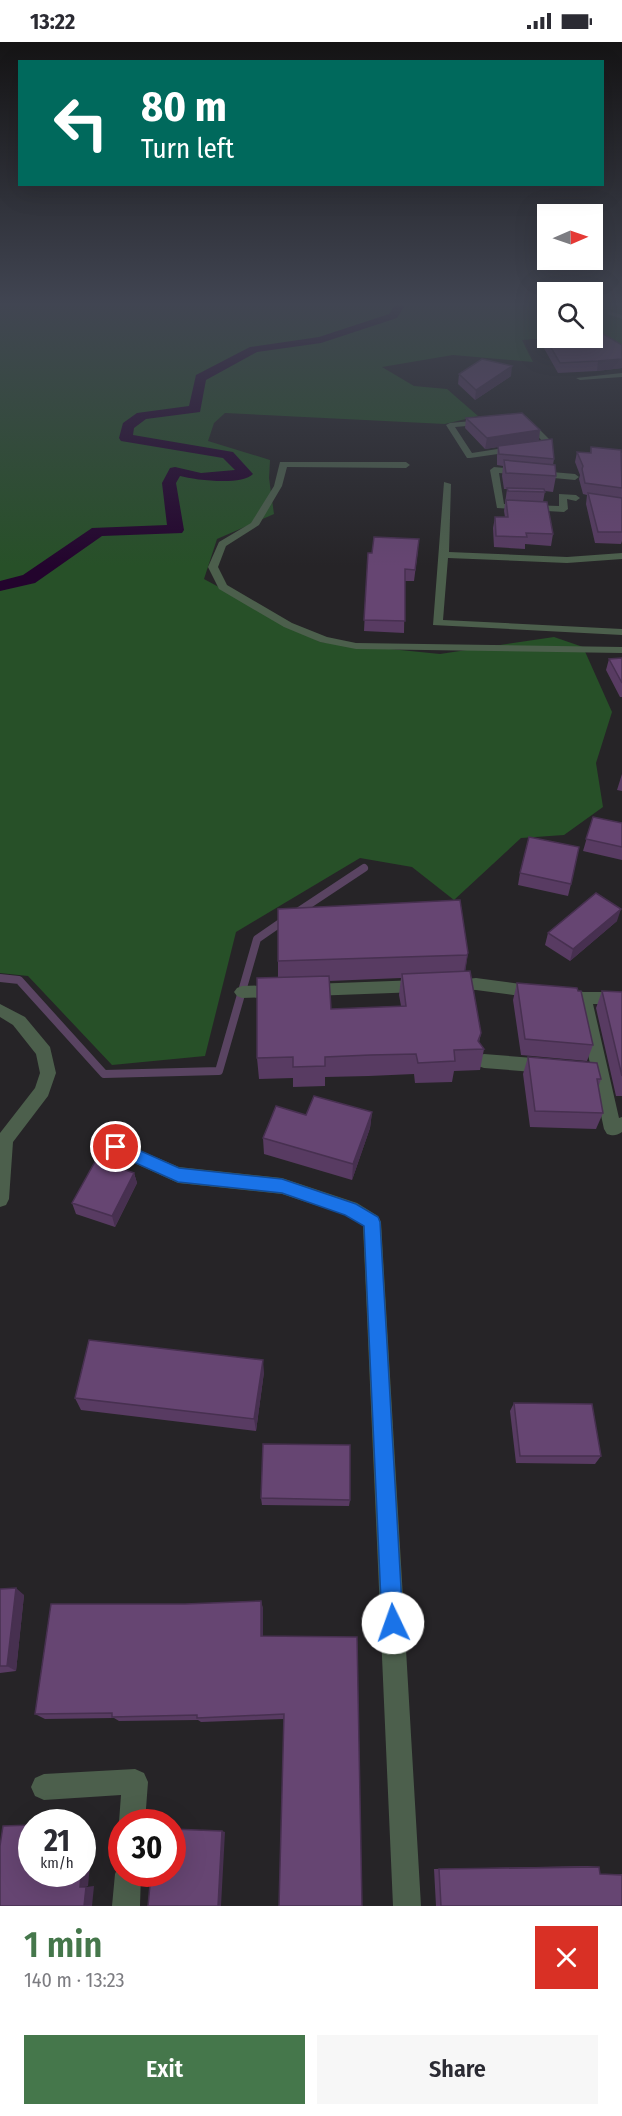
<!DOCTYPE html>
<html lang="en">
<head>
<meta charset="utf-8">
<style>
  :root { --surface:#fff; --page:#f7f7f7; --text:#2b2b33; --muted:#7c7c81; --accent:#45774b }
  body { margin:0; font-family:"Fira Sans Condensed",sans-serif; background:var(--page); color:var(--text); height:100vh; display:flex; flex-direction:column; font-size:22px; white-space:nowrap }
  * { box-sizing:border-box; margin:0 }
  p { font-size:20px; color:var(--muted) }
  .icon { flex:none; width:33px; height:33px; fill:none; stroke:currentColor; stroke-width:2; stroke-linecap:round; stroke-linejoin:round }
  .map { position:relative; height:1864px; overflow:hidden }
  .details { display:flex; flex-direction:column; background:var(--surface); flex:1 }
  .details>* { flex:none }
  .top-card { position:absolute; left:18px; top:18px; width:586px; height:126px; border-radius:0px; box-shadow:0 6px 24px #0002; background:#00695c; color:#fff; overflow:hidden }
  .needle { width:39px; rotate:88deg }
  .controls { position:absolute; left:537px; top:162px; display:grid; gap:12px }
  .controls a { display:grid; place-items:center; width:66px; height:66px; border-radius:0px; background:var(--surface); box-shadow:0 6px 24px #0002; font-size:30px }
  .speed { position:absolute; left:18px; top:1767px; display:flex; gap:12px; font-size:30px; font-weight:700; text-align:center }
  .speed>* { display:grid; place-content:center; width:78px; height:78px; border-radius:50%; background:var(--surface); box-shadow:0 6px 24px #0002; line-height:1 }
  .speed small { font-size:15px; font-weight:400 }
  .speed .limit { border:9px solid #d22; background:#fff; color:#111 }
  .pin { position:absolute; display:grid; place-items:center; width:51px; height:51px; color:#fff; margin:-26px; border:3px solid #fff; border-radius:50%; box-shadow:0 2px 6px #0007 }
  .me { position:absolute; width:66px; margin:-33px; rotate:357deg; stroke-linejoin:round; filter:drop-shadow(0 0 4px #0008) }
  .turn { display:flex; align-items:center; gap:21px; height:126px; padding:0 24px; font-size:27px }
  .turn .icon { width:78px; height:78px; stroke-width:2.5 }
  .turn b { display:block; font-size:42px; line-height:51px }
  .round { display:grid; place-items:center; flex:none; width:63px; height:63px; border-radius:0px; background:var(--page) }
  .head { display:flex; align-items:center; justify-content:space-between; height:102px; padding:0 24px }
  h1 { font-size:36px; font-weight:600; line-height:45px; color:var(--accent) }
  .action { display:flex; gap:12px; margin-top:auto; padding:12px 24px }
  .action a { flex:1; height:69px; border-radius:0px; background:var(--accent); color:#fff; font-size:24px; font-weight:600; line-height:69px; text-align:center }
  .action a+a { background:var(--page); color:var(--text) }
  .status { display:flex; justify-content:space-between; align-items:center; height:42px; padding:0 30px; background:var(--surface); direction:ltr }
  .status svg { height:16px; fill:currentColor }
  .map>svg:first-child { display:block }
</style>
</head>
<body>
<div class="status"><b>13:22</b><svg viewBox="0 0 49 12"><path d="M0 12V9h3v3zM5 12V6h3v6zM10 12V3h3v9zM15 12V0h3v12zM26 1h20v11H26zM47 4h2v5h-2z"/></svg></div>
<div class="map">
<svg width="622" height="1864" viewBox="0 0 622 1864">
  <rect width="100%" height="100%" fill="#262427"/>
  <path fill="#275028" d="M0 263H547L548 296H551L522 298 533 320 453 313 382 325 414 344 447 347 478 374 445 382 225 371 214 381 208 399 270 418 269 436 274 472 217 497 204 537 320 600 440 612 554 595 583 605 612 670 596 721 603 765 564 793 521 796 454 858 412 825 360 816 236 890 205 1014 112 1023 28 934 0 931Z
    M593 263H622V311L593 294Z"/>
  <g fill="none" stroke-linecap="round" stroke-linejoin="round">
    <path stroke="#5a4462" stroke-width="8" d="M296 871 364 826
      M0 936 19 938 104 1032 219 1029 257 897 286 877"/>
    <path fill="#23042d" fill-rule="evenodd" d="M395 263H405L397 276 321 301 257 310 206 338 200 370 146 377 134 386 133 393 233 410 253 432C242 444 195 438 180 434L176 441 184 488 182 491 102 494 35 541 0 549V539L23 533 92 486 167 483 162 441 170 426 175 425 201 431 235 428 223 416 121 399 119 396 123 381 137 371 189 364 196 333 250 305 319 295 389 272Z"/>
    <path fill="#4c5f4c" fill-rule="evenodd" d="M609 269 622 273V277L607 272Z
      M622 331V335L580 338 576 336Z
      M526 374 552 400V404L470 416H467L446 383 450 381ZM524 379 543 400 472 411 455 385Z
      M280 420H406L410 423 406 426 287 425 282 444 259 483 226 504 218 525 227 543 292 581 327 595 356 601 622 605V611L356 607 320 600 284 585 219 547 208 525 219 500 251 481 274 444Z
      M494 425 575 432 579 435 575 438 499 431 504 462 559 464V452L576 453 580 456 576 459 567 457 568 467 564 470 497 466 490 428Z
      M444 440 451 442 449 510 567 515 622 511V517L567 521 448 516 443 578 622 587V593L433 583Z
      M476 936 535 944 540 946 543 950 540 954 535 956 476 948 447 947 444 943 447 939Z
      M419 938 424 940 427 944 424 948 419 950 311 954 306 952 303 948 306 944 311 942Z
      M278 943 283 945 286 949 283 953 278 955 242 956 237 954 234 950 237 946 242 944Z
      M562 947 584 950H622V962H593L619 1076 622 1075V1090C616 1094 613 1094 607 1092L604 1087 577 961 557 957 554 953 557 949Z
      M0 962 25 975 50 1005 56 1031 48 1054 13 1100 9 1157 6 1163 0 1165V1091L35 1046 40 1031 36 1012 13 983 0 975Z
      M484 1012 546 1017 552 1019 554 1024 552 1029 546 1031 484 1026 478 1024 476 1019 478 1014Z
      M116 1098 179 1125 282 1136 357 1161 378 1174 381 1180 421 1864H393L363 1184 345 1173 282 1152 178 1141 110 1110 107 1105 110 1100Z
      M135 1727 144 1731 148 1740 145 1780H122V1786L119 1780 121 1753 44 1758 35 1754 31 1745 35 1736 44 1732Z
      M122 1821V1832H141L140 1864H112L115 1832 119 1823Z"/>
  </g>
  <path fill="#583b62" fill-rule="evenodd" d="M543 292 622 303V326L597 329 558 331 541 301Z
    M459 332 511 334 475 358 458 342Z
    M466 376 539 398 554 417 553 423 556 434 553 450 545 449 543 460 553 492 551 504 525 502V507L494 505 493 486 495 475H505L504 469 507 447H504L502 434 503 424 497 423V414L498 405 485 407 465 386Z
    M591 405 622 411V499L621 502 595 501 586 462 587 453 583 452 579 437 580 433 575 420 577 410 590 411Z
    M418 508 414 539H405L404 591 364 589 368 511Z
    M622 616V655H620L606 628 609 617Z
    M622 732V749L617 748Z
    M593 775 622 781V818L583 809Z
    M520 831 571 842 568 854 518 843Z
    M617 879 570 919 545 903 548 891Z
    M468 911 465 929 481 991 479 1001 484 1007 480 1028 454 1029 452 1040 415 1041 414 1032 369 1034 325 1035V1044L293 1045V1036L259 1037 257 1016 278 936V919ZM401 936 399 953 401 964 331 967 329 939Z
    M517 941 593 1003 587 1019 521 1013 513 958Z
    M602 949 622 950V1054H616L596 966Z
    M528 1015 601 1037 598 1046 603 1071 596 1087 530 1085 523 1032Z
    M372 1070 370 1086 352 1138 264 1112 263 1096 306 1073Z
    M134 1131 137 1141 115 1185 76 1172 72 1161Z
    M264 1330 256 1389 81 1368 75 1356Z
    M514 1361 601 1414 595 1422 516 1421 510 1369Z
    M261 1456 350 1458 349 1464 262 1463Z
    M0 1547 24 1553 16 1629 0 1631Z
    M261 1559 263 1567V1594L357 1595 284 1677 201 1680 198 1678 119 1679 114 1676 45 1677 35 1672 185 1562Z
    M588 1824 599 1825 600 1832H622V1864H436L434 1827Z"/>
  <path fill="#473050" d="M622 317V326L597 329 598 319Z
    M512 324 511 334 475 358 476 348Z
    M540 388 539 398 485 407 487 396Z
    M621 867 617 879 570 919 573 907Z
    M468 911 465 932 463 934 467 913Z
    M372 1070 370 1086 352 1138 353 1122Z
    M134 1131 137 1141 115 1185 112 1174Z
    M263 1318 264 1330 256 1389 254 1377Z
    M16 1546 24 1553 16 1629 7 1624Z
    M261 1559 263 1567V1601L261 1594Z
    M222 1789 225 1790 221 1864H218Z
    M85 1792H93L88 1844 80 1845 81 1832H82V1820Z
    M94 1844 92 1864H84L86 1845Z"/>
  <path fill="#664572" stroke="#473050" stroke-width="1.5" d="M595 287 622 303V317L598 319 560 321 543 292 548 291V296H592V288Z
    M482 317 512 324 476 348 459 332Z
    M522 371 540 388 487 396 466 376Z
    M552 397 554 417 499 412 498 404Z
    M591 405 621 408 622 446 585 441 582 427 583 424 577 410 591 411Z
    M504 418 555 423 556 434 506 431Z
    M507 446 544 447 545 450 508 449Z
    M588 451 622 456V490H598Z
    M506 458 547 460 553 492 526 491 527 495 496 494 495 475H508Z
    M374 495 419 497 415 528 405 527V579L364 578 368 511H372Z
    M622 616V641L609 617Z
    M593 775 622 781V805L586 797Z
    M529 795 579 805 571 842 520 831Z
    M596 851 621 867 573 907 548 891Z
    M460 858 468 911 467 913 278 919V867Z
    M470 929 481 991 478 999 484 1007 454 1008 455 1019 418 1021 416 1012 370 1013 325 1015V1024L293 1025V1015L257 1016V936L329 934 331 967 406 964 402 932Z
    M517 941 577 946 578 949H581L593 1003 525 997Z
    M602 949 622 950V1034Z
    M528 1015 597 1021 601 1037H597L603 1071 535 1069Z
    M314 1054 372 1070 353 1122 263 1096 276 1064 306 1073Z
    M96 1118 134 1131 112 1174 72 1161Z
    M89 1298 263 1318 254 1377 75 1356Z
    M514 1361 592 1362 601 1414H520Z
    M263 1402 350 1403V1458L261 1456Z
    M16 1546 7 1624H0V1547Z
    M261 1559V1594L357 1595 362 1864H279L284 1672 197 1676V1673L112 1675V1671L35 1672 51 1562H185Z
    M32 1783V1832H81L80 1845H86L84 1864H0V1804L3 1784Z
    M172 1787 222 1789 218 1864H148L151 1832H172Z
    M82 1792H85L82 1820Z
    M599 1825 600 1832 622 1833V1864H441L439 1827Z"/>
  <linearGradient id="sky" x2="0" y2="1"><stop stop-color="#151415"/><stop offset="0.5" stop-color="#414552"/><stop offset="1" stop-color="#414552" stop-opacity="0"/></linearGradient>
  <rect width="622" height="524" fill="url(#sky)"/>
  <path fill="#1a73e8" stroke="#114b97" stroke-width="1.5" d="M116 1098 179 1126 282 1137 356 1162 378 1175 380 1180 403 1581 400 1589 393 1592 385 1589 382 1581 364 1184 345 1173 282 1151 178 1140 111 1110 109 1105 111 1100Z"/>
</svg>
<div class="controls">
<a><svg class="needle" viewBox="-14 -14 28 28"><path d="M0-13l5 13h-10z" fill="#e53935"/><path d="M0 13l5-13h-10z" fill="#7c7c81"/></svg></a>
<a><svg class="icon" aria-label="search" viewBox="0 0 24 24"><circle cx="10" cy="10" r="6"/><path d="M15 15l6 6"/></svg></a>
</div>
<div class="speed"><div>21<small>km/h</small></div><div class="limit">30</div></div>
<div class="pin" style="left:116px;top:1105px;background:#d93025"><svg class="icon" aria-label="arrive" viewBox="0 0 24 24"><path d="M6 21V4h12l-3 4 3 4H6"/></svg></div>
<svg class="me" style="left:393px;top:1581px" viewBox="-20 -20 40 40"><circle r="19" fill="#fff"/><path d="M0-13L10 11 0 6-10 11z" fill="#1a73e8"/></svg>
<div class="top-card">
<div class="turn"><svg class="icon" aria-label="left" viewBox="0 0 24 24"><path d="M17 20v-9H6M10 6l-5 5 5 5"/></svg><div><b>80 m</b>Turn left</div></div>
</div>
</div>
<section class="details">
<div class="head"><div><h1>1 min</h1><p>140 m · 13:23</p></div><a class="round" style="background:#d93025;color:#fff"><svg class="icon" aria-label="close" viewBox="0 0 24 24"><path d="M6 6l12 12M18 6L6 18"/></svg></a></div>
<div class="action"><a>Exit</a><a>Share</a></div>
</section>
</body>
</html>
